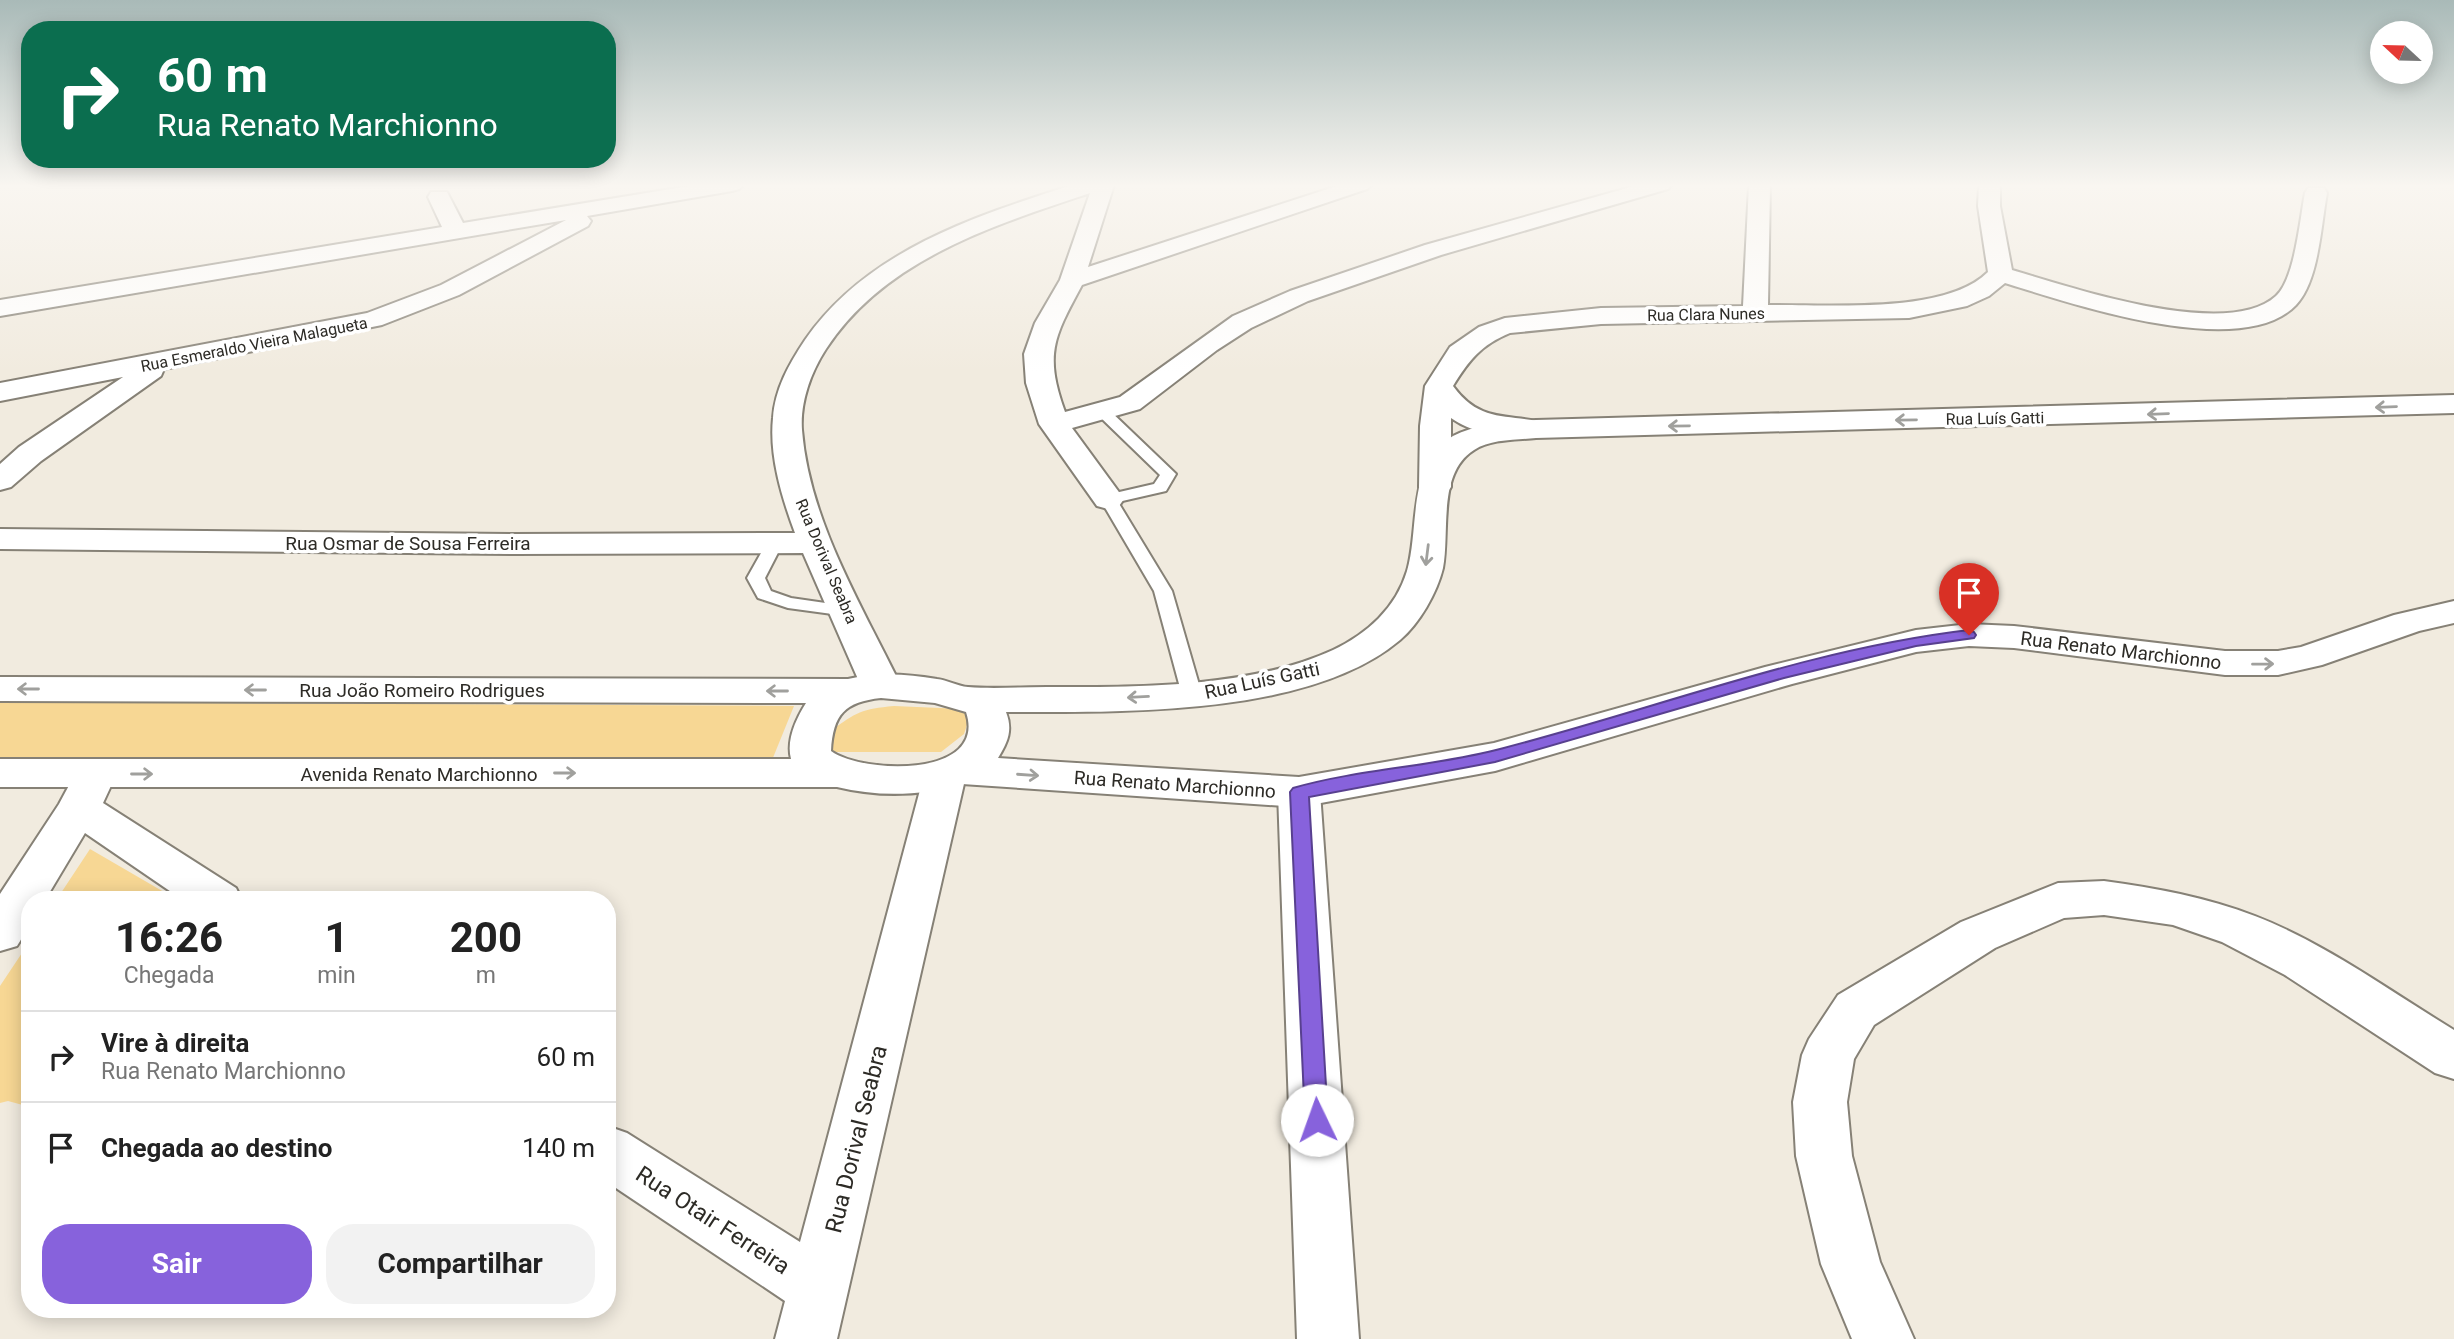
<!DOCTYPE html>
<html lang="pt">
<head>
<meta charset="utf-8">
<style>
  :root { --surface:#fff; --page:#f2f2f2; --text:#222; --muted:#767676; --line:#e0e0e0; --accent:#8762dc }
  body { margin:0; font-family:Roboto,sans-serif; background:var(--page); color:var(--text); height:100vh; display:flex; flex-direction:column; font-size:26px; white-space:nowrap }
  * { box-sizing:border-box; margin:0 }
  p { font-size:23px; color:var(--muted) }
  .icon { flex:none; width:38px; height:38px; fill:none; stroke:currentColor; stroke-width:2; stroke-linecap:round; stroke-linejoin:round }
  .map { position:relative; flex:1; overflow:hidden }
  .panel { position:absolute; left:21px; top:891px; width:595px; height:427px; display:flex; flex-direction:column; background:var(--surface); border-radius:28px; box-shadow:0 4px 18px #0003 }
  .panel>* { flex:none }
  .top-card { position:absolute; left:21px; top:21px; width:595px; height:147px; border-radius:28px; box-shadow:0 4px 18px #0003; background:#0b6e4f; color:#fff; overflow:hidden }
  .needle { width:46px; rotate:292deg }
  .buttons { position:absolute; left:2370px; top:21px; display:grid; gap:14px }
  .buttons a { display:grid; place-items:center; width:63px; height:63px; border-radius:50%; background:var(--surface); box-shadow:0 4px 18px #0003; font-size:35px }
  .pin { position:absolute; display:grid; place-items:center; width:60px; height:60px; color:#fff; margin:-72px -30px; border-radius:50% 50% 50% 0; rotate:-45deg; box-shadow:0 0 7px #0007 }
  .pin .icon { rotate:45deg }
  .me { position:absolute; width:77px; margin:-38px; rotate:357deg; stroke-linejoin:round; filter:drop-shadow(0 0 5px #0008) }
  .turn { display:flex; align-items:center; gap:24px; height:147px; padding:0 21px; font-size:32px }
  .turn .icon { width:91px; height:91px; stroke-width:2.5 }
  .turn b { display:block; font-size:49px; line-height:60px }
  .eta { display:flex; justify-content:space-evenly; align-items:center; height:119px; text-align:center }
  .eta b { font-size:42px; font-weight:700; line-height:49px }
  .action { display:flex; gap:14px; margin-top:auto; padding:14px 21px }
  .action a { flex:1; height:80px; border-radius:28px; background:var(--accent); color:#fff; font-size:28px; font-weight:700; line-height:80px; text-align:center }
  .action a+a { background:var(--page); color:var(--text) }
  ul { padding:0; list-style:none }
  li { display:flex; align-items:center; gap:21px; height:91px; padding:0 21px; border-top:2px solid var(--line) }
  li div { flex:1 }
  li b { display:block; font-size:26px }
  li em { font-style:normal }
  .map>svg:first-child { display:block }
</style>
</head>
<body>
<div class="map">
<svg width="2454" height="1339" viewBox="0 0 2454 1339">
  <rect width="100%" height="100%" fill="#f1ebdf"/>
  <path fill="#f7d794" d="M0 702 794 706 768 770 0 767Z
    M894 706 963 709 969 719 964 734 941 752H833L831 731C856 712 862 709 894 706Z
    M90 849 176 899H57Z
    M30 941V1107L8 1101 0 1103V986Z"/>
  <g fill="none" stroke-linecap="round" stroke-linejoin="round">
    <g stroke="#868176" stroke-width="4">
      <path id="service" d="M1103 408 1108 409 1176 474 1166 491 1118 502 1172 591 1202 695 1199 699H1185L1182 695 1154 591 1100 499 1102 496 1154 484 1160 475 1098 415 1096 412 1098 409Z
        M775 538 783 543 765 578 771 591 791 598 853 607 856 611 853 615 847 616 788 608 758 598 747 578 769 539Z"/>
    </g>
    <g stroke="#868176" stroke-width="4">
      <path id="minor" d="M695 185H743L739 189 732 191 587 216 591 221 588 226 459 295 382 325 164 369 161 376 41 461 11 487 0 490V464L19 447 123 377 0 401V383L367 313 441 285 566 220 0 316V300L442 227 428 197 431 192H447L463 223Z
        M1072 185H1114L1088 267 1340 185H1371L1367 189 1082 285C1054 337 1044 354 1065 412L1120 397 1233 316 1290 291 1425 245 1638 185H1672L1668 189 1441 255 1308 301 1251 328 1217 350 1140 409 1072 428 1124 499 1119 506 1108 509 1097 506 1039 424 1026 383 1024 354 1035 323 1060 280 1090 193C992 226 885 259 826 349 811 372 800 402 802 430 809 520 862 606 901 686L895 695 881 698 867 695 861 686 803 553 512 554 0 549V529L512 534 795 533C782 498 769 456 773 418 775 389 789 364 805 340 867 251 972 217 1072 185Z
        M1749 185H1770L1768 305C1828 304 1945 315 1988 272L1978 206 1979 185H2000V206L2012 270C2071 287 2227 341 2276 296 2295 279 2300 218 2305 193L2308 188H2324L2327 193C2321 225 2319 281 2296 305 2242 362 2070 303 2005 283L1989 296 1967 306 1909 318 1601 324 1510 333C1481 345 1469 360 1453 386 1481 424 1507 413 1547 423L1551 429 1547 435C1518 442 1475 435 1451 418V487L1446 494 1435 497 1424 494 1419 487 1420 426 1425 386 1450 347 1479 327 1505 318 1601 308 1743 306Z
        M95 761 110 765 116 775 103 803 236 888 242 900H183L85 833 45 900H30V925L17 946 0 951V894L59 804 80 765Z
        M945 761 960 765 966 775 837 1339H775L785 1301 607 1182V1126L627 1133 800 1242 924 775 930 765Z
        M1299 777 1314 782 1320 792 1359 1339H1297L1278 792 1284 782Z
        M2104 881C2156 888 2205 897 2255 916 2325 943 2390 991 2454 1030V1079L2435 1073 2285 975 2222 942 2173 925 2104 915 2064 918 1995 948 1874 1025 1854 1059 1847 1102 1852 1156 1880 1262 1914 1339H1852L1821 1264 1796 1156 1793 1102 1802 1055 1809 1039 1838 995 1961 922 2058 883Z"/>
    </g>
    <g stroke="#868176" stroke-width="4">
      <path id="tertiary" d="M2454 395V413L1536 438C1516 440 1491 439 1474 450 1437 473 1450 532 1443 568 1437 593 1419 624 1400 640 1309 717 1119 712 1006 712 1013 730 1008 742 998 758L1299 777 1494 743 1765 667 1916 630 1969 624 2014 626 2225 651H2278L2301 647 2394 615 2454 601V623L2419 631 2322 665 2278 675H2225L2014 648 1969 646 1916 652 1792 684 1495 771 1299 807 962 784C922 796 878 797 837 787H0V759H791C786 740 796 719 806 703L0 701V677L848 679C877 672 908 674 937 679 947 680 957 686 968 687 993 689 1021 687 1047 687 1138 687 1250 688 1333 650 1367 634 1396 608 1407 571 1420 527 1406 464 1453 436 1477 423 1510 423 1536 420ZM881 698 935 703 966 712C988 778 863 774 831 751 833 714 845 702 881 698Z"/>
    </g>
    <use href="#service" fill="#fff" fill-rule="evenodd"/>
    <use href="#minor" fill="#fff" fill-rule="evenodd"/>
    <use href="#tertiary" fill="#fff" fill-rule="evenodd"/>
  </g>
  <defs><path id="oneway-shaft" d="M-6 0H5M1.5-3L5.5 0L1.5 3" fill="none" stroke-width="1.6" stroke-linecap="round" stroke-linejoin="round" transform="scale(1.75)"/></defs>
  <g stroke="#a0a09d">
    <use href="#oneway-shaft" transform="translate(2386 407) rotate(178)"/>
    <use href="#oneway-shaft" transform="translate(2158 414) rotate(178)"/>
    <use href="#oneway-shaft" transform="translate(1906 420) rotate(179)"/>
    <use href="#oneway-shaft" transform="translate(1679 426) rotate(179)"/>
    <use href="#oneway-shaft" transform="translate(1427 555) rotate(97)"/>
    <use href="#oneway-shaft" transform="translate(2263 664) rotate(-1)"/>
    <use href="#oneway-shaft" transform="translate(28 689) rotate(-180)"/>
    <use href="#oneway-shaft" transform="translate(255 690) rotate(-180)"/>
    <use href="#oneway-shaft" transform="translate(777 691) rotate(-180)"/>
    <use href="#oneway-shaft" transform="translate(1138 697) rotate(177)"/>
    <use href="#oneway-shaft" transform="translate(565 773)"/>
    <use href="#oneway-shaft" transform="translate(142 774)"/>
    <use href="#oneway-shaft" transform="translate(1028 775) rotate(4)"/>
  </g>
  <linearGradient id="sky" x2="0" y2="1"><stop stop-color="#a9bab8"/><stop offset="0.5" stop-color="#f9f6f1"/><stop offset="1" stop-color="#f9f6f1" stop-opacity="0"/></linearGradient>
  <rect width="2454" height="372" fill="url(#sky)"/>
  <path fill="#8762dc" stroke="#58408f" stroke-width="2" d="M1969 630 1974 632 1976 635 1974 638 1916 646 1784 678 1495 762 1309 797 1328 1120 1325 1127 1317 1130 1309 1127 1305 1120 1290 792 1293 788C1359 769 1430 767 1496 750 1653 710 1807 649 1969 630Z"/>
  <g text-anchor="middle" stroke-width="7" stroke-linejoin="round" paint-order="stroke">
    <g font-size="16" fill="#2d2b26" stroke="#fff">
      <text transform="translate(1706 314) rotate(-1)" y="6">Rua Clara Nunes</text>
      <text transform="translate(254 344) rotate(-11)" y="6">Rua Esmeraldo Vieira Malagueta</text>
      <text transform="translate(1995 418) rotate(-1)" y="6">Rua Luís Gatti</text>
      <text transform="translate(827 561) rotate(67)" y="6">Rua Dorival Seabra</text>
    </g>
    <g font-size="19" fill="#2d2b26" stroke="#fff">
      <text x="408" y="550">Rua Osmar de Sousa Ferreira</text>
      <text transform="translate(2121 650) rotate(7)" y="7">Rua Renato Marchionno</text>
      <text transform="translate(1262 680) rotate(-12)" y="7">Rua Luís Gatti</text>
      <text x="422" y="697">Rua João Romeiro Rodrigues</text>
      <text x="419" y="781">Avenida Renato Marchionno</text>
      <text transform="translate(1175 784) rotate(4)" y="7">Rua Renato Marchionno</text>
    </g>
    <g font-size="23" fill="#2d2b26" stroke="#fff">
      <text transform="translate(856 1139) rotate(-76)" y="8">Rua Dorival Seabra</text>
      <text transform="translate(713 1220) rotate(33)" y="8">Rua Otair Ferreira</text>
    </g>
  </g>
</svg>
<div class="buttons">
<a><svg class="needle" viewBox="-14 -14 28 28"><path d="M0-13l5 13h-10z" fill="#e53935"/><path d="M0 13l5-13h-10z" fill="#767676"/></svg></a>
</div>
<div class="pin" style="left:1969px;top:635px;background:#d93025"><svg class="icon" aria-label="arrive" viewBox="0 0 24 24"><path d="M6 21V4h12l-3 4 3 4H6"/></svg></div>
<svg class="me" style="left:1317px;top:1120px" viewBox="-20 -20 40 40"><circle r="19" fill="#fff"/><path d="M0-13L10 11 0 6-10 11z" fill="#8762dc"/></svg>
<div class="top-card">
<div class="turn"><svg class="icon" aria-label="right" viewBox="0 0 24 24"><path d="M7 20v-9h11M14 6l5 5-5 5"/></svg><div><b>60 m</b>Rua Renato Marchionno</div></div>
</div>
<section class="panel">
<div class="eta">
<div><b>16:26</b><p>Chegada</p></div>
<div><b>1</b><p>min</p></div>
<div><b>200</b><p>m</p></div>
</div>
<ul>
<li><svg class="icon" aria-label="right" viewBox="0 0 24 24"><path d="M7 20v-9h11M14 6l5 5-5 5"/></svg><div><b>Vire à direita</b><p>Rua Renato Marchionno</p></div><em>60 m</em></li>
<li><svg class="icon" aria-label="arrive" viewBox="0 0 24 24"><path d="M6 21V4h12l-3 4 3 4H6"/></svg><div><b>Chegada ao destino</b></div><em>140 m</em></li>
</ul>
<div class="action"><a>Sair</a><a>Compartilhar</a></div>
</section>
</div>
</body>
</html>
